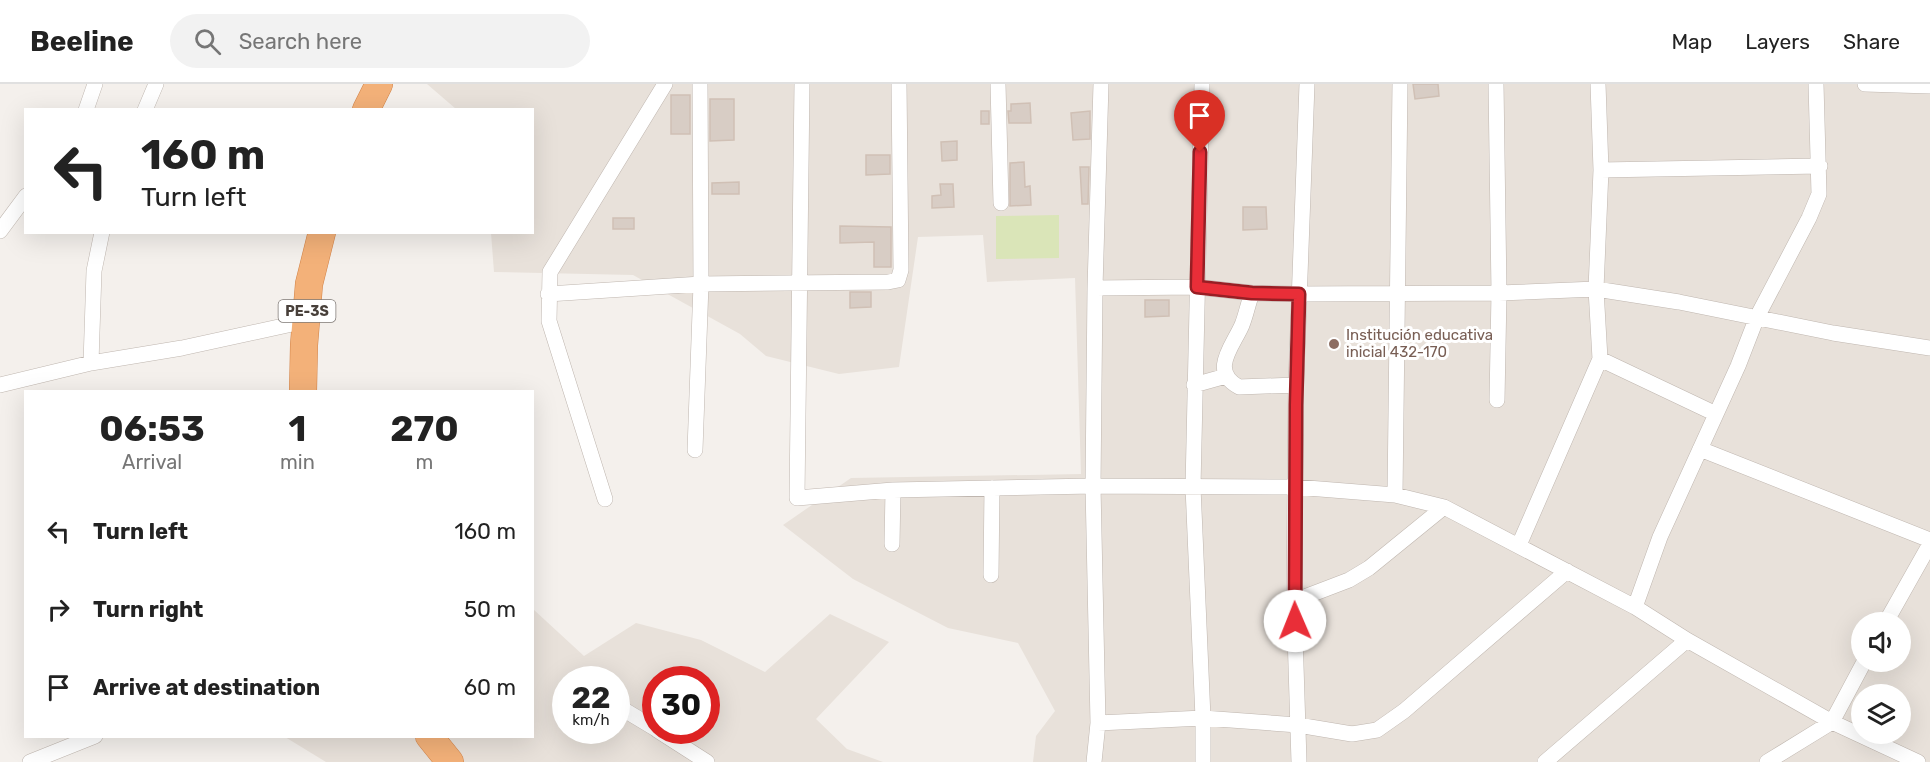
<!DOCTYPE html>
<html lang="en">
<head>
<meta charset="utf-8">
<style>
  :root { --surface:#fff; --page:#f2f2f2; --text:#222; --muted:#767676; --line:#e0e0e0 }
  body { margin:0; font-family:Rubik,sans-serif; background:var(--page); color:var(--text); height:100vh; display:flex; flex-direction:column; font-size:22px; white-space:nowrap }
  * { box-sizing:border-box; margin:0 }
  p { font-size:20px; color:var(--muted) }
  .icon { flex:none; width:33px; height:33px; fill:none; stroke:currentColor; stroke-width:2; stroke-linecap:round; stroke-linejoin:round }
  .map { position:relative; flex:1; overflow:hidden }
  .side { position:absolute; left:24px; top:306px; width:510px; height:348px; display:flex; flex-direction:column; background:var(--surface); border-radius:0px; box-shadow:0 6px 24px #0002 }
  .side>* { flex:none }
  .top-card { position:absolute; left:24px; top:24px; width:510px; height:126px; border-radius:0px; box-shadow:0 6px 24px #0002; background:#fff; color:var(--text); overflow:hidden }
  .buttons { position:absolute; left:1851px; top:528px; display:grid; gap:12px }
  .buttons a { display:grid; place-items:center; width:60px; height:60px; border-radius:50%; background:var(--surface); box-shadow:0 6px 24px #0002; font-size:30px }
  .speed { position:absolute; left:552px; top:582px; display:flex; gap:12px; font-size:30px; font-weight:700; text-align:center }
  .speed>* { display:grid; place-content:center; width:78px; height:78px; border-radius:50%; background:var(--surface); box-shadow:0 6px 24px #0002; line-height:1 }
  .speed small { font-size:15px; font-weight:400 }
  .speed .limit { border:9px solid #d22; background:#fff; color:#111 }
  .pin { position:absolute; display:grid; place-items:center; width:51px; height:51px; color:#fff; margin:-62px -26px; border-radius:50% 50% 50% 0; rotate:-45deg; box-shadow:0 0 6px #0007 }
  .pin .icon { rotate:45deg }
  .me { position:absolute; width:66px; margin:-33px; rotate:359deg; stroke-linejoin:round; filter:drop-shadow(0 0 4px #0008) }
  .turn { display:flex; align-items:center; gap:21px; height:126px; padding:0 18px; font-size:27px }
  .turn .icon { width:78px; height:78px; stroke-width:2.5 }
  .turn b { display:block; font-size:42px; line-height:51px }
  .eta { display:flex; justify-content:space-evenly; align-items:center; height:102px; text-align:center }
  .eta b { font-size:36px; font-weight:700; line-height:42px }
  ul { padding:0; list-style:none }
  li { display:flex; align-items:center; gap:18px; height:78px; padding:0 18px }
  li div { flex:1 }
  li b { display:block; font-size:22px }
  li em { font-style:normal }
  header { display:flex; align-items:center; gap:36px; box-sizing:border-box; height:84px; padding:0 30px; background:var(--surface); border-bottom:2px solid var(--line) }
  header strong { font-size:28px }
  nav { display:flex; gap:33px; margin-inline-start:auto; font-size:21px }
  .search { width:420px; height:54px; background:var(--page); display:flex; align-items:center; gap:15px; box-sizing:border-box; padding:0 21px; border-radius:33px; color:var(--muted); font-size:22px }
  .map>svg:first-child { display:block }
</style>
</head>
<body>
<header>
<strong>Beeline</strong>
<div class="search"><svg class="icon" aria-label="search" viewBox="0 0 24 24"><circle cx="10" cy="10" r="6"/><path d="M15 15l6 6"/></svg>Search here</div>
<nav><a>Map</a><a>Layers</a><a>Share</a></nav>
</header>
<div class="map">
<svg width="1930" height="678" viewBox="0 0 1930 678">
  <rect width="100%" height="100%" fill="#f4f0ec"/>
  <path fill="#e8e1da" fill-rule="evenodd" d="M427 0H1930V678H1033L1036 652 1055 627 1018 559 948 544 853 495 783 441 851 394 1081 390 1075 194 987 198 983 151 918 153 899 283 839 290 766 272 740 250 633 191 494 188 491 149 532 148V26L456 25ZM1862 538H1900V578H1862ZM1862 610H1900V650H1862Z
    M533 525 584 572 636 539 701 556 765 588 830 530 889 558 816 635 847 665 883 678H326L285 653 532 652ZM566 596H616V646H566ZM656 596H706V646H656Z"/>
  <path fill="#dae5b8" d="M1059 131V174L996 175V132Z"/>
  <path fill="#d8cdc5" stroke="#d0c0b5" stroke-width="1.5" d="M1413 0H1438L1439 12 1415 15Z
    M671 11H690V50H671Z
    M710 15H734V56L710 57Z
    M1030 19 1031 39H1009L1008 27H1011V20Z
    M981 27H989V40H981Z
    M1090 27V55L1073 56 1071 29Z
    M957 57V76L942 77 941 58Z
    M866 71H890V90L866 91Z
    M1024 78 1025 103 1030 102 1031 121 1010 122V79Z
    M1080 83H1089L1088 120H1082Z
    M739 98V110H712V99Z
    M940 100H953L954 123 932 124V112L941 111Z
    M1243 123H1266L1267 145 1243 146Z
    M613 134H634V145H613Z
    M840 142 891 143V183H874V158L840 159Z
    M850 208H871V223L850 224Z
    M1145 216H1169V232L1145 233Z"/>
  <g fill="none" stroke-linecap="round" stroke-linejoin="round">
    <g stroke="#bfb6af" stroke-width="16">
      <path id="street" d="M802 0 797 414 893 406 1093 402 1295 403 1395 411 1444 423 1635 523 1687 556 1832 638 1918 678
        M998 0 1001 119
        M1202 0 1193 403 1203 634V678
        M1496 0 1499 209 1497 316
        M1598 0 1601 86 1596 205 1600 275 1716 330
        M1865 0 1930 2
        M86 26 95 0
        M145 26 156 0
        M1601 86 1820 82
        M0 147 26 112
        M102 148 94 187 91 279 182 264 306 237
        M1095 204 1197 203 1252 209 1299 210 1499 209 1596 205 1679 218 1833 249 1930 264
        M1252 209C1248 220 1246 231 1242 241 1233 262 1209 287 1239 303L1296 301
        M548 210 701 200 888 198 898 196 901 186 899 0
        M0 301 91 279
        M1194 301 1226 292
        M1700 365 1930 456
        M695 366 701 200 700 0
        M1395 411 1400 0
        M605 415 549 237 550 188 665 0
        M892 460 893 406
        M1519 461 1600 275
        M991 491 992 404
        M1294 517 1349 496 1369 484 1444 423
        M1635 523 1660 453 1738 282 1757 233 1809 134 1819 110 1816 0
        M1886 538 1930 460
        M616 621 656 645
        M1098 639 1203 634 1298 641 1352 650 1377 646 1404 627 1567 487
        M657 646 707 678
        M30 678 95 652
        M1094 678 1098 639 1093 402 1095 204 1101 0
        M1299 678 1294 517 1296 301 1307 0
        M1545 678 1687 556
        M1767 678 1832 638 1864 578"/>
    </g>
    <g stroke="#d28348" stroke-width="28">
      <path id="highway" d="M366 26 379 0
        M303 308 304 261 309 200 322 148
        M429 652 450 678"/>
    </g>
    <use href="#street" stroke="#fff" stroke-width="15"/>
    <use href="#highway" stroke="#f3b179" stroke-width="27"/>
  </g>
  <g fill="none" stroke-linecap="round" stroke-linejoin="round">
    <g stroke="#971e24" stroke-width="15">
      <path id="route" d="M1200 68 1197 203 1252 209 1299 210 1296 321 1295 537"/>
    </g>
    <use href="#route" stroke="#e92e38" stroke-width="10"/>
  </g>
  <circle fill="#8d6e63" stroke="#fff" stroke-width="2" cx="1334" cy="260" r="6"/>
  <g text-anchor="middle" stroke-width="6" stroke-linejoin="round" paint-order="stroke">
    <rect fill="#fff" stroke="#7f7975" stroke-width="1.5" x="278.5" y="216" width="57" height="22" rx="4.5"/>
    <g font-size="14" font-weight="bold" fill="#48403a">
      <text x="307" y="232">PE-3S</text>
    </g>
    <g font-size="15" fill="#785e54" stroke="#fff" text-anchor="start">
      <text x="1346" y="256">Institución educativa<tspan x="1346" dy="17">inicial 432-170</tspan></text>
    </g>
  </g>
</svg>
<div class="buttons">
<a><svg class="icon" aria-label="sound" viewBox="0 0 24 24"><path d="M4 9h4l5-4v14l-5-4H4zM17 9q2 3 0 6"/></svg></a>
<a><svg class="icon" aria-label="layers" viewBox="0 0 24 24"><path d="M12 4l9 5-9 5-9-5zM3 14l9 5 9-5"/></svg></a>
</div>
<div class="speed"><div>22<small>km/h</small></div><div class="limit">30</div></div>
<div class="pin" style="left:1200px;top:68px;background:#d93025"><svg class="icon" aria-label="arrive" viewBox="0 0 24 24"><path d="M6 21V4h12l-3 4 3 4H6"/></svg></div>
<svg class="me" style="left:1295px;top:537px" viewBox="-20 -20 40 40"><circle r="19" fill="#fff"/><path d="M0-13L10 11 0 6-10 11z" fill="#e92e38"/></svg>
<div class="top-card">
<div class="turn"><svg class="icon" aria-label="left" viewBox="0 0 24 24"><path d="M17 20v-9H6M10 6l-5 5 5 5"/></svg><div><b>160 m</b>Turn left</div></div>
</div>
<section class="side">
<div class="eta">
<div><b>06:53</b><p>Arrival</p></div>
<div><b>1</b><p>min</p></div>
<div><b>270</b><p>m</p></div>
</div>
<ul>
<li><svg class="icon" aria-label="left" viewBox="0 0 24 24"><path d="M17 20v-9H6M10 6l-5 5 5 5"/></svg><div><b>Turn left</b></div><em>160 m</em></li>
<li><svg class="icon" aria-label="right" viewBox="0 0 24 24"><path d="M7 20v-9h11M14 6l5 5-5 5"/></svg><div><b>Turn right</b></div><em>50 m</em></li>
<li><svg class="icon" aria-label="arrive" viewBox="0 0 24 24"><path d="M6 21V4h12l-3 4 3 4H6"/></svg><div><b>Arrive at destination</b></div><em>60 m</em></li>
</ul>
</section>
</div>
</body>
</html>
